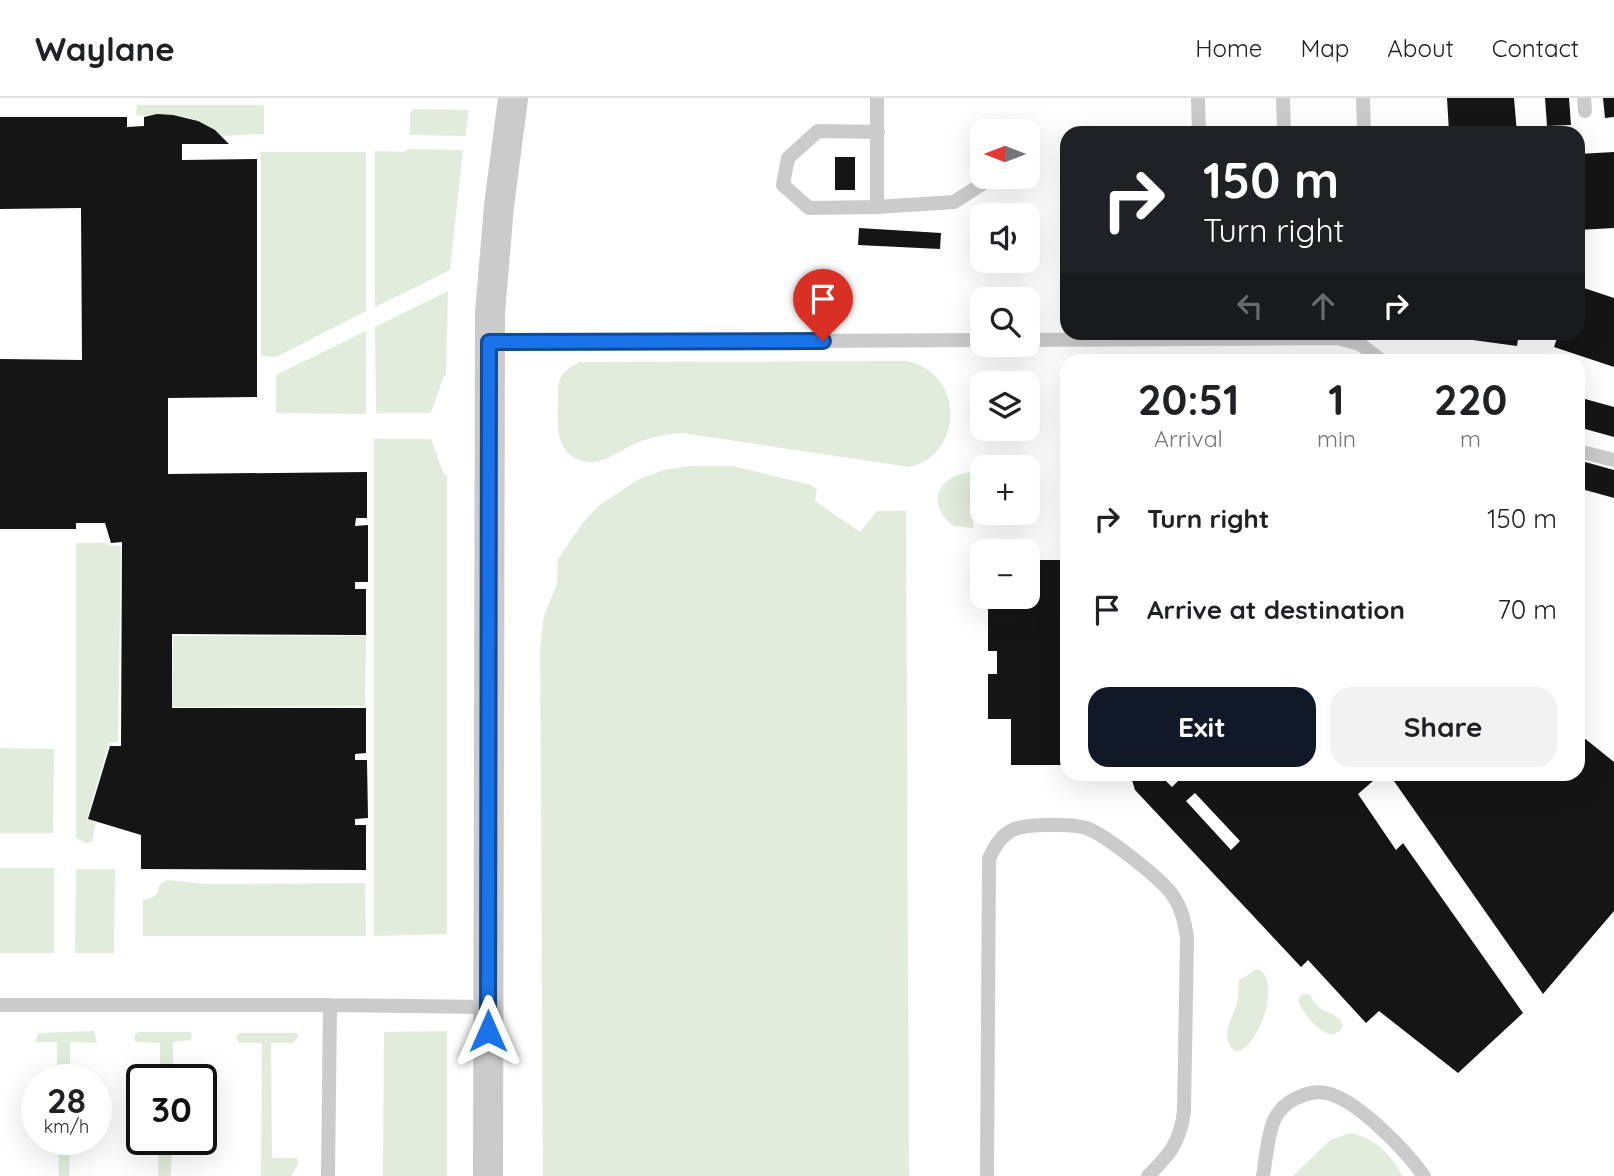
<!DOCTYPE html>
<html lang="en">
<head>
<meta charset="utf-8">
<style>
  :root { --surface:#fff; --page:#f2f2f2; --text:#202124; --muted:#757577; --line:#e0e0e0; --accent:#111827 }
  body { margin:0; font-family:Quicksand,sans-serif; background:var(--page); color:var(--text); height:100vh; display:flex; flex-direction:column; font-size:26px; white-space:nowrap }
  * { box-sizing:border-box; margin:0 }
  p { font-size:23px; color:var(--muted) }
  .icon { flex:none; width:38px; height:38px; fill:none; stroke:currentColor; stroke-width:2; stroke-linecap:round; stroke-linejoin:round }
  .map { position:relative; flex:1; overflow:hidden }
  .side { position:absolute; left:1060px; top:256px; width:525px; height:427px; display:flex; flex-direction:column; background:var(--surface); border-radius:21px; box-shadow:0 7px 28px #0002 }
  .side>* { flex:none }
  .top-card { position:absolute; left:1060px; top:28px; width:525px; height:214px; border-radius:21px; box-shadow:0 7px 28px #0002; background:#202124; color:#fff; overflow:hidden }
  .needle { width:46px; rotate:270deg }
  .fabs { position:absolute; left:970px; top:21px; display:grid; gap:14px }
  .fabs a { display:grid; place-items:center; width:70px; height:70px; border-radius:14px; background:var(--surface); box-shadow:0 7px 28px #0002; font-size:35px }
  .speed { position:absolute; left:21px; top:966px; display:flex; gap:14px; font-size:35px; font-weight:700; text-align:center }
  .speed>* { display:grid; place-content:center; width:91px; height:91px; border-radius:50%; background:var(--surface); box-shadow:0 7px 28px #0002; line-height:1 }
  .speed small { font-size:18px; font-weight:400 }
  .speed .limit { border:4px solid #111; border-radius:10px; background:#fff; color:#111 }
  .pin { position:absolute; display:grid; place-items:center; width:60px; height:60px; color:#fff; margin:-72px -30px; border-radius:50% 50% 50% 0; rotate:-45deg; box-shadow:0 0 7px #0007 }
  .pin .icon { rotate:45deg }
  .me { position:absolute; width:77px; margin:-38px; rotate:0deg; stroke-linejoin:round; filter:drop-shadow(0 0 5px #0008) }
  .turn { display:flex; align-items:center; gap:24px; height:147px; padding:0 28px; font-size:32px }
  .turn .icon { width:91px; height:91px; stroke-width:2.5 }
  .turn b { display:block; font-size:49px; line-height:60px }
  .lanes { display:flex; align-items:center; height:66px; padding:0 28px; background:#0003; justify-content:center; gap:35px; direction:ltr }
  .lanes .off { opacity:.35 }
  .eta { display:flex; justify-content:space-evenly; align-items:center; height:119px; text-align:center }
  .eta b { font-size:42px; font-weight:700; line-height:49px }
  .primary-button { display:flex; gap:14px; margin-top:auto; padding:14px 28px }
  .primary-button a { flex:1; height:80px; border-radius:21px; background:var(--accent); color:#fff; font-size:28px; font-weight:700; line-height:80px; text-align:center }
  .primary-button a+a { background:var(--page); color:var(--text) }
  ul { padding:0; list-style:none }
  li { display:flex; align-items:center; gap:21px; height:91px; padding:0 28px }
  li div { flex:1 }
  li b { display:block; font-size:26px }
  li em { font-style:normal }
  header { display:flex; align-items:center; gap:42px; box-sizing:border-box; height:98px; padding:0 35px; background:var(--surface); border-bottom:2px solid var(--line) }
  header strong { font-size:33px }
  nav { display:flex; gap:38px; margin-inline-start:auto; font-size:24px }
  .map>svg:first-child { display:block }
</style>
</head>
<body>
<header>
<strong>Waylane</strong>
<nav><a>Home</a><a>Map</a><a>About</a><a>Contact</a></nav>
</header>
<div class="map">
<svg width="1614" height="1078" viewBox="0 0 1614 1078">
  <rect width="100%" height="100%" fill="#fff"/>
  <path fill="#e1ecdc" d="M137 7H264V36L221 38 198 23 185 19 136 17Z
    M413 11 469 12 465 38 410 37V15Z
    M409 51 463 52 450 172 375 209V53L404 54Z
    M261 54H366V213L276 259 261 258Z
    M448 193 446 278H444L431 315H376L375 229Z
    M366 233V316L276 315V277Z
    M907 263C967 276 962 358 909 369L683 335C667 336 651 339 636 345 621 352 604 366 587 364 555 359 557 327 558 303 558 295 557 285 562 277 566 271 573 268 579 264Z
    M374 341H431L444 377H447V836L374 838Z
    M690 368H733L811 387 817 391 815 403 860 434 877 413H906L909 1078H543L540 550 544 518 557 486 558 461 582 426 598 408 639 381 664 372Z
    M972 374 973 430 954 428C924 406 938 377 972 374Z
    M76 445H106L108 447 121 448 118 644 109 645 87 721 96 724 92 744 86 745 76 740Z
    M173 538H366L365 608 172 609Z
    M0 650 54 651 53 735H0Z
    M0 770H54V855H0Z
    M76 771H115L114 855H75Z
    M167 782 206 786 365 785 366 838H143V802C154 800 158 798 159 787Z
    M1257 871C1283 879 1260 950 1236 954 1218 941 1232 921 1237 905 1239 898 1238 890 1239 882Z
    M1305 895 1310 897C1319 915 1326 911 1340 921L1343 928C1331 952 1302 916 1298 902L1301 897Z
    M94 933 97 945 70 944V982H57V944H36L38 935Z
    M447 933V1078H383L384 934Z
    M139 934H189L192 936 191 942 173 944V982H160V945L135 944 134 937Z
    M240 935H296L299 938 293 945H271L272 1060H297L298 1066 291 1078H261L262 945H239L236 938Z
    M1350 1035C1374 1039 1392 1057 1402 1078H1293L1330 1042Z
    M58 1041H70L69 1078H59Z
    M159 1041H172L171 1078H158Z"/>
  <path fill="#151515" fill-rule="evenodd" d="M1447 0H1514L1517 35 1449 34Z
    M1545 0H1569L1571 27 1547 28Z
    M1603 0H1614V19L1605 20Z
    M157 16 173 17 198 23 215 32 229 46H182V62L257 61V299L168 300V376L367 374V420H356L355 428 368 427V484H355V491H366V537L172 536V610H366V655L355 656V662H367L368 720 355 721V727H366V772L141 771V737L88 721 110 648H121L122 444 111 445 105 425H76V431H0V261L82 262 81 110 0 111V19H127V29L144 28V19Z
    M1614 54V130L1578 132V56Z
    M835 59H855V92H835Z
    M859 130 941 135 940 151 858 147Z
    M1578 188 1614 200V269L1554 249 1559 234H1578Z
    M1452 234H1519L1517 248 1451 239Z
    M1578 299 1614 309V339L1578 329Z
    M1578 362 1614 372V400L1578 390Z
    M1027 462H1068V667H1011V621H988V576H997V553H988V506H1012V499H1027Z
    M1578 635 1614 664V813L1543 896 1389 676H1578Z
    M1134 676H1159L1172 689 1179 682 1173 676H1381L1358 696 1396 752 1403 745 1523 915 1458 975 1379 913 1366 925 1308 862 1301 869 1135 692 1132 682ZM1195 695 1240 743 1231 752 1186 703Z"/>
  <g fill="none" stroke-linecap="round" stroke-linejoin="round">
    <path stroke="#cbcbcb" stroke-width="14" d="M877 0V109L954 104 993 79
      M1198 0 1199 35
      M1283 0 1284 35
      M1363 0 1364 35
      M1584 0 1585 13
      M877 109 809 110 783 87 788 60 818 33 878 34
      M1027 242 1337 240 1360 246 1381 262
      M489 245 982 242
      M1578 353 1614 362
      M0 907H330L488 909
      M328 1078 330 907
      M987 1078 989 761C1002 730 1017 727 1048 727 1060 727 1074 726 1086 730 1103 735 1160 780 1171 795 1181 808 1185 823 1187 840L1184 1013C1180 1045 1170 1056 1148 1078
      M1263 1078C1266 1061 1267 1041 1273 1025 1277 1013 1288 1003 1299 999 1308 995 1316 993 1326 995 1357 1001 1406 1053 1424 1078"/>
    <path stroke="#cbcbcb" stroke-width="30" d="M488 1078 490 215 499 108 513 0"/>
  </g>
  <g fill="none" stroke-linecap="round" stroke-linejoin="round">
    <g stroke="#114b97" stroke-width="18">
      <path id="route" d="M488 933 489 244 823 243"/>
    </g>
    <use href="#route" stroke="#1a73e8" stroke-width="12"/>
  </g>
</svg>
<div class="fabs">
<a><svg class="needle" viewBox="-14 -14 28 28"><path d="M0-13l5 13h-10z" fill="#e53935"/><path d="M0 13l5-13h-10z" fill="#757577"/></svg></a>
<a><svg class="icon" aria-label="sound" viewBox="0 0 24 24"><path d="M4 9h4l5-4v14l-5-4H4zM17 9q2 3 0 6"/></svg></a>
<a><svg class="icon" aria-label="search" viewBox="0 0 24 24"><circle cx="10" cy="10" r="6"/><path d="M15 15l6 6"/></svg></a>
<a><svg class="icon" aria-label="layers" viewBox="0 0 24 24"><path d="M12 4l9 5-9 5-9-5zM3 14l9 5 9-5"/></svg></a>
<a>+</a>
<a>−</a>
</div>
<div class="speed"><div>28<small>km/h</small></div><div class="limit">30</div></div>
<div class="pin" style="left:823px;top:243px;background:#d93025"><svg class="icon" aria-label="arrive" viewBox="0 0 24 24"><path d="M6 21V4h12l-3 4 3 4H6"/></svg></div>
<svg class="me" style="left:488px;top:933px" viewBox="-20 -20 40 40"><path d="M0-17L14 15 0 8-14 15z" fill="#1a73e8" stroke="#fff" stroke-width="4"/></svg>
<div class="top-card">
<div class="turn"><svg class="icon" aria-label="right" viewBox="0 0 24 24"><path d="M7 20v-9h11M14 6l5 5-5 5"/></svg><div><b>150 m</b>Turn right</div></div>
<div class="lanes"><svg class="icon off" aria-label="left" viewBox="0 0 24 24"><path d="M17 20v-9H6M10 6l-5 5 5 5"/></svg><svg class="icon off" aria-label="ahead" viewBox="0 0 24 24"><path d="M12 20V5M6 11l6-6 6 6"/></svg><svg class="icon" aria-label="right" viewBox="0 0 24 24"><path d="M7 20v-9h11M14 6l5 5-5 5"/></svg></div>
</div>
<section class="side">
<div class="eta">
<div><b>20:51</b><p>Arrival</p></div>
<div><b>1</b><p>min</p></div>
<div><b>220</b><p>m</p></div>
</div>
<ul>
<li><svg class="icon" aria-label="right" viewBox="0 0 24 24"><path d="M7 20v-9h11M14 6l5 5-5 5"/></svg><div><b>Turn right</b></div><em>150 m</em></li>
<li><svg class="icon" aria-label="arrive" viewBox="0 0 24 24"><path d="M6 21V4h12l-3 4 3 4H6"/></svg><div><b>Arrive at destination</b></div><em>70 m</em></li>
</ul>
<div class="primary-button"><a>Exit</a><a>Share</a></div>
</section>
</div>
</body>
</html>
